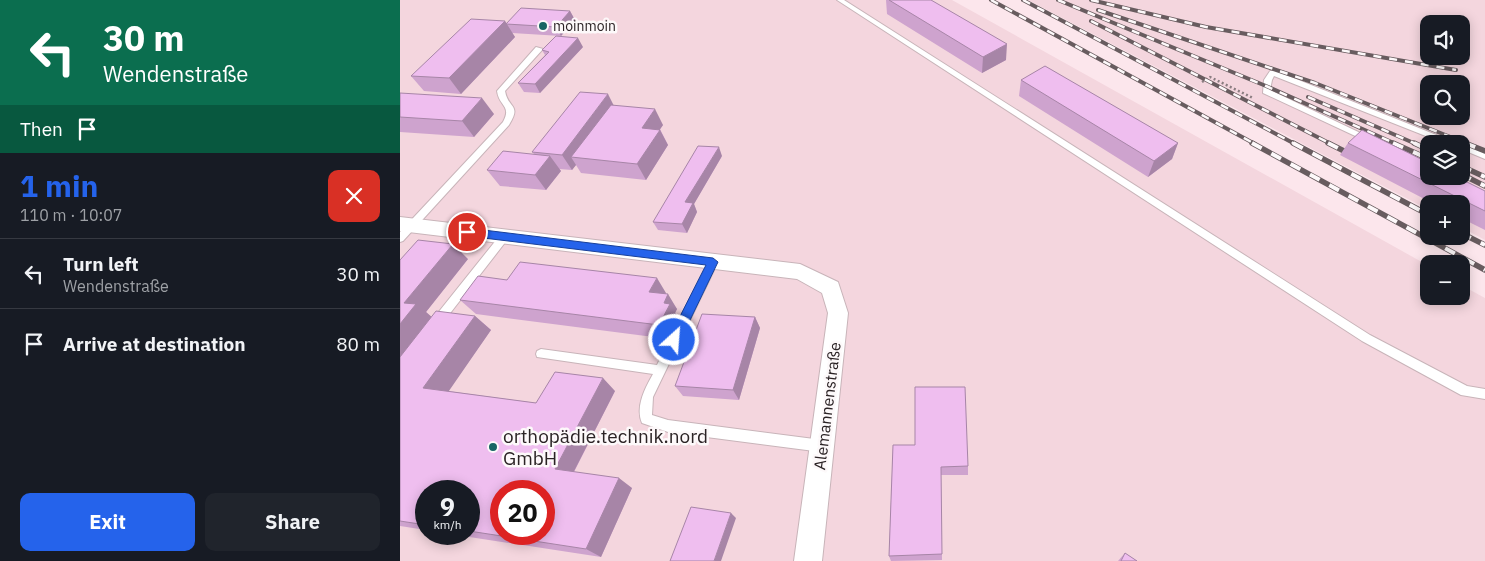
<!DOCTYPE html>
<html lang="en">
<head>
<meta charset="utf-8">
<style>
  :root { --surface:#171b24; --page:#20242c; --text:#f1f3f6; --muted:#9ea1a6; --line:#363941; --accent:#2563eb }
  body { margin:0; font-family:"IBM Plex Sans",sans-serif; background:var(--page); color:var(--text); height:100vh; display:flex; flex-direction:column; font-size:19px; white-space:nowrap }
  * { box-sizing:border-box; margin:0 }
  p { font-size:16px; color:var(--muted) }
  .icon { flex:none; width:28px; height:28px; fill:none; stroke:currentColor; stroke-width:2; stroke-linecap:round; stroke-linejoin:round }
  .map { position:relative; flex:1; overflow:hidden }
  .sheet { display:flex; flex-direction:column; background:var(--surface); width:400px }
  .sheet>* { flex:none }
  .banner { background:#0b6e4f; color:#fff; overflow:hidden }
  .controls { position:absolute; left:1020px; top:15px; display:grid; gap:10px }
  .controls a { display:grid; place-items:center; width:50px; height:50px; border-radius:10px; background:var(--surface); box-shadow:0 2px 12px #0003; font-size:25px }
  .speed { position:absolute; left:15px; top:480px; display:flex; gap:10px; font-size:25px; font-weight:700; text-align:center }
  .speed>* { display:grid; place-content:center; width:65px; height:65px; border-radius:50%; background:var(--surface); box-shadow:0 2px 12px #0003; line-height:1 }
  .speed small { font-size:12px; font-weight:400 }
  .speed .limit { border:8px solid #d22; background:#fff; color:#111 }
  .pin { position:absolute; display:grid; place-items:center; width:42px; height:42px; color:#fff; margin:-21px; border:2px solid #fff; border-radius:50%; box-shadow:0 1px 5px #0007 }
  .me { position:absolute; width:55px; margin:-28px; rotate:26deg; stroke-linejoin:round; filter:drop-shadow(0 0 4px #0008) }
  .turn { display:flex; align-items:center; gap:18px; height:105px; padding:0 20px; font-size:22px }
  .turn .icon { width:65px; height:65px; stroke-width:2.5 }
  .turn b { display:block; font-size:35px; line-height:42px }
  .then { display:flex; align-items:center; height:48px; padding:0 20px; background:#0003; gap:10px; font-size:19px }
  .round { display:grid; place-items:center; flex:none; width:52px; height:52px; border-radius:10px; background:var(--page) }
  .summary { display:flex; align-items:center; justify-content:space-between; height:85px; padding:0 20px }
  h1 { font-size:30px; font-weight:700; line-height:38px; color:var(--accent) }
  .action { display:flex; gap:10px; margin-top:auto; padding:10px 20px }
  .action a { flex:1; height:58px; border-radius:10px; background:var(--accent); color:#fff; font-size:20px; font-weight:700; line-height:58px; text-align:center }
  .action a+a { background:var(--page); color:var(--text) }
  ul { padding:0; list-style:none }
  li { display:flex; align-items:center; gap:15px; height:70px; padding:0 20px; border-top:1px solid var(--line) }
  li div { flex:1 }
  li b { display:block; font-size:19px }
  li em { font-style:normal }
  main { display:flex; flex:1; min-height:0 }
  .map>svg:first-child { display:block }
</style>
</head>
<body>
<main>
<section class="sheet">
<div class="banner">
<div class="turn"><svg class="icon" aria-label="left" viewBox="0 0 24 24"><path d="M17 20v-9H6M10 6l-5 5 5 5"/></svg><div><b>30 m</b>Wendenstraße</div></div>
<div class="then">Then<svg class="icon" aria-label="arrive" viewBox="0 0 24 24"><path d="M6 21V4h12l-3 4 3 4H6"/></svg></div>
</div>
<div class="summary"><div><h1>1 min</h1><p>110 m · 10:07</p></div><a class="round" style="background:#d93025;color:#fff"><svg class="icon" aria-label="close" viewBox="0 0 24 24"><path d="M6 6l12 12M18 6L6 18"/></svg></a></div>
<ul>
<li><svg class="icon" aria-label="left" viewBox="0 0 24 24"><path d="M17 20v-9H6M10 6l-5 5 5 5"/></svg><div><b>Turn left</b><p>Wendenstraße</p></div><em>30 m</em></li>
<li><svg class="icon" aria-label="arrive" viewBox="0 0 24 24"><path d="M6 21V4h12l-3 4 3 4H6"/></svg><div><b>Arrive at destination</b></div><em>80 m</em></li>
</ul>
<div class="action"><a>Exit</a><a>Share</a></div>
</section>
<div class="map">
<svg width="1085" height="561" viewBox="0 0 1085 561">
  <rect width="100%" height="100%" fill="#fce6ec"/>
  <path fill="#f4d6de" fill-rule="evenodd" d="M0 0H552L1029 266V296H1061V285L1085 298V561H0ZM26 491H69V534H26ZM101 491H144V534H101Z
    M628 0H1085V240L1061 227V204H1029V210ZM1029 24H1061V56H1029ZM1029 84H1061V116H1029ZM1029 144H1061V176H1029Z"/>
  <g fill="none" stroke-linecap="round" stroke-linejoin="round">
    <g stroke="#c8b4b9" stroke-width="2">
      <path id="lane" d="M437 0H444L970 335 1067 386 1085 389V399L1061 395 962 341Z
        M136 47 143 49 105 91C108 109 122 104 109 125L3 241 0 242V232L103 122C112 105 99 107 97 91Z
        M870 71H876L1059 144H1046L874 76 872 80 870 90 973 139 969 142 966 141 863 93 864 80Z
        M1061 143 1085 153V159L1061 149V144H1059Z
        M104 233 109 237 107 240 41 325 37 326 33 325 32 322 33 319 101 234Z
        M313 258 318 262 253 397 252 415 268 420 422 440 426 442 428 446 426 450 422 452 268 432 242 423C235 407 245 388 253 374L137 357 136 354 137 351 141 349 257 365 308 262Z"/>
    </g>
    <g stroke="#c8b4b9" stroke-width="2">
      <path id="street" d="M0 217 400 264 438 282 448 313 422 561H394L428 313 422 293 397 279 0 231Z"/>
    </g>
    <path stroke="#8b7d81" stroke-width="2.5" stroke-dasharray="2 2.5" stroke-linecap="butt" d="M802 82 810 77 853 98"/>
    <use href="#lane" fill="#fff" fill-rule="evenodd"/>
    <use href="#street" fill="#fff" fill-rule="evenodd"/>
    <g stroke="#685c5f" stroke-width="4">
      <path id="rail-far1" d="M591 0 855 144
        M623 0 895 144
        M658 0 866 86 996 144
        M691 0 806 27 1056 70
        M698 10 915 83 1068 144
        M691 21 931 144
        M908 97 1016 144"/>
    </g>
    <g stroke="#685c5f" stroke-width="5.5">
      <path id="rail" d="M852 143 1085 270
        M893 143 1029 215
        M928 143 944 151
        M993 143 1029 159
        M1014 143 1029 150
        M1065 143 1085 151
        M1061 166 1085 177
        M1061 174 1085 186
        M1061 233 1085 245"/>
    </g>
    <use href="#rail-far1" stroke="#fdf9fa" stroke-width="2.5" stroke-dasharray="8" stroke-linecap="butt"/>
    <use href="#rail" stroke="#fdf9fa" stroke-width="4" stroke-dasharray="11" stroke-linecap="butt"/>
  </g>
  <path fill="#cea3ce" d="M486 0H531L606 60 582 73 487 14Z
    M170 11 175 20 161 36 112 33 115 37 61 94 24 91 11 76 105 21 106 23Z
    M183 47 140 93 124 92 118 83 145 55 142 50Z
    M621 80 778 143 772 159 748 177 619 96Z
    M0 93 94 114 74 137 0 132Z
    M213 105 263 125 260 129 268 145 246 180 181 173 176 165 172 170 159 169 161 171 146 190 100 186 87 170 134 154 132 152Z
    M948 143 1085 191V230L1061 218V204H1034L940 155Z
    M322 156 294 204 297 212 287 233 258 230 253 222Z
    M68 259 26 312 31 317 75 316 91 330 48 391 136 403 215 391 174 472 232 488 201 557 50 534H69V491H26V530L0 526V260Z
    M107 280 266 293 265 294 277 309 275 313 279 318 269 339 76 314 60 300Z
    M355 317 360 328 339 400 283 396 275 386Z
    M493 445 568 466V475H541L542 560 491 561 489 556Z
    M725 553 737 561H718Z"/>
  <path fill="#a785a7" d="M170 11 175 20 161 36 156 27Z
    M105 21 115 37 61 94 49 78Z
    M178 38 183 47 140 93 135 84Z
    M607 44 606 60 582 73 583 57Z
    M208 94 216 110 171 157 176 165 172 170 162 155Z
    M82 98 94 114 74 137 62 121Z
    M255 109 263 125 250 144 242 128Z
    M260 130 268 145 246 180 237 164Z
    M778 143 772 159 748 177 754 161Z
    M319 147 322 156 294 204 297 212 287 233 282 224 285 202Z
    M150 156 161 171 146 190 135 175Z
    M53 244 68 259 26 312 33 318 0 361V324L4 303Z
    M257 278 266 293 259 306 249 292Z
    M268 294 277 309 275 313 279 318 269 339 259 325 264 303Z
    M75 316 91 330 42 401 23 388Z
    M355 317 360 328 339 400 333 390Z
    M203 378 215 391 170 479 155 469Z
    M219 478 232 488 201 557 186 549Z
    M331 513 336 518 321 561H314Z"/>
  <path fill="#efbeef" stroke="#a785a7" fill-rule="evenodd" d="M489 0H531L607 44 583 57Z
    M121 8 170 11 156 27 106 24Z
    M71 19 105 21 49 78 11 76Z
    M156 36 178 38 135 84 118 83 149 52 142 50Z
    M645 66 778 143 754 161 621 80Z
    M180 92 208 94 162 155 132 152Z
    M0 93 82 98 62 121 0 117Z
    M211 105 255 109 242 128 260 130 237 164 171 157Z
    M962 130 1029 163V176H1055L1085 191V211L948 143Z
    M298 146 319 147 285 202 293 203 282 224 253 222Z
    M103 151 150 156 135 175 87 170Z
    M18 240 53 244 4 303 16 304 0 324V260Z
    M120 262 257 278 249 292 268 294 264 303 270 304 259 325 60 300 78 276 107 280Z
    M36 311 75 316 23 388 136 403 155 372 203 378 155 469 219 478 186 549 69 531V491H26V525L0 521V357ZM101 491H144V534H101Z
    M302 314 355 317 333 390 275 386Z
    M515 387H565L568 466 541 467 542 554 489 556 493 445H515Z
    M291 507 331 513 314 561H270Z
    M725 553 737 561H721Z"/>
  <path fill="#2563eb" stroke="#184099" d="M67 228 313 258 318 262 279 343 274 345 270 343 268 340 306 265 67 236 62 232Z"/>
  <g fill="#176564" stroke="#fdf9fa" stroke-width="2">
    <circle cx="143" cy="26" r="5"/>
    <circle cx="93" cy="447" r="5"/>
  </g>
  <g text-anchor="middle" stroke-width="5" stroke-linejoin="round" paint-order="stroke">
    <g font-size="14" fill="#2b2325" stroke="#fdf9fa" text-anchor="start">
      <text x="153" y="31">moinmoin</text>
    </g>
    <g font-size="16" fill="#2b2325" stroke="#fdf9fa">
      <text transform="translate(427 406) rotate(-83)" y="6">Alemannenstraße</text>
    </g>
    <g font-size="19" fill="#2b2325" stroke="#fdf9fa" text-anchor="start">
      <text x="103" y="443">orthopädie.technik.nord<tspan x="103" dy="22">GmbH</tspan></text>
    </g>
  </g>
</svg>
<div class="controls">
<a><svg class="icon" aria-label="sound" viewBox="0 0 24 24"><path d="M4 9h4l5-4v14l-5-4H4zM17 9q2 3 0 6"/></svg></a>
<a><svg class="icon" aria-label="search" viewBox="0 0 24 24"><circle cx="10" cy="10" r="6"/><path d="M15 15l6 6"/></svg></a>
<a><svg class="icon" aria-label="layers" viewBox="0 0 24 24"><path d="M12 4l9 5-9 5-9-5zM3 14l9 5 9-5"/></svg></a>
<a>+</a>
<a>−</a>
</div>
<div class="speed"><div>9<small>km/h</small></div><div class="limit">20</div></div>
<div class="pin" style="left:67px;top:232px;background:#d93025"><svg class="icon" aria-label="arrive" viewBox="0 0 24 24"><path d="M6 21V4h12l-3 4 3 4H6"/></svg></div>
<svg class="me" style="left:274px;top:340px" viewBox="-20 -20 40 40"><circle r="17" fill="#2563eb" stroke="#fff" stroke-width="3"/><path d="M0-11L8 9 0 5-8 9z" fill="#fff"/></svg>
</div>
</main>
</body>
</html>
